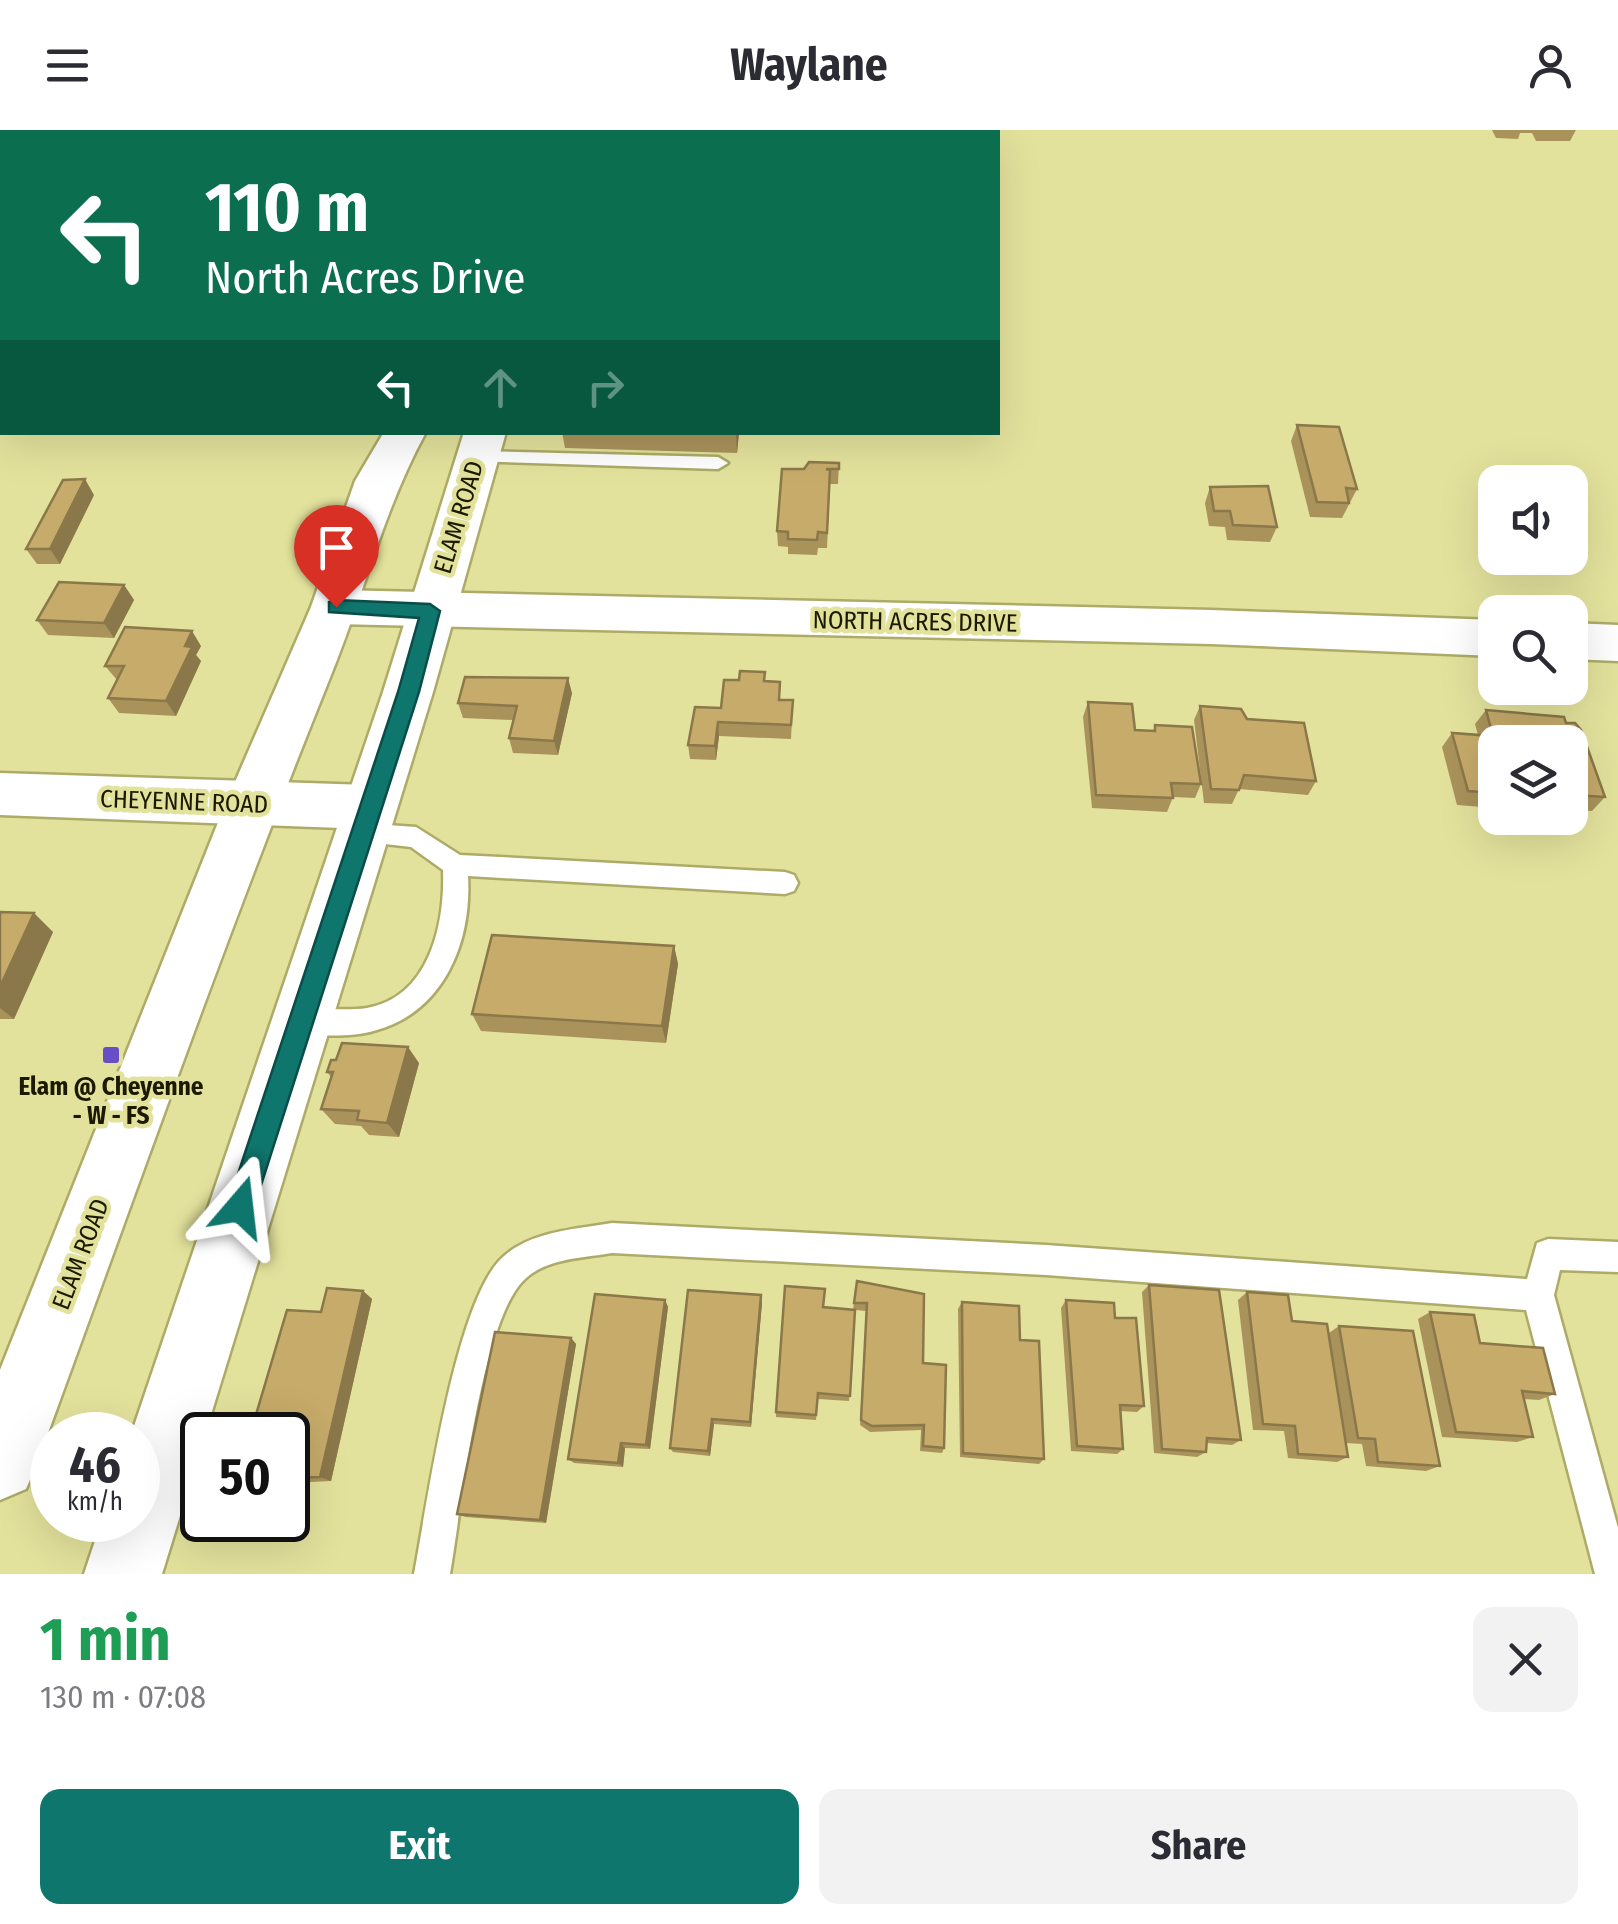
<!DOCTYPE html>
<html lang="en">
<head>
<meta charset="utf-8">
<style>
  :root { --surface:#fff; --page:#f2f2f3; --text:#2b2b33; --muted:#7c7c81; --accent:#0f766e }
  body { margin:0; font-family:"Fira Sans Condensed",sans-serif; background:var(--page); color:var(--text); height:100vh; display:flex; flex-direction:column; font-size:38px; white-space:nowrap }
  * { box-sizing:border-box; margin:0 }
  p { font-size:32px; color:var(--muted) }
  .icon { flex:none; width:55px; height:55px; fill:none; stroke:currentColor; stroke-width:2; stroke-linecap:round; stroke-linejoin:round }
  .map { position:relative; height:1444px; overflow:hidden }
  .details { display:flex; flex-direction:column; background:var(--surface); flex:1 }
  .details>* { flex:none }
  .hud { position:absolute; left:0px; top:0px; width:1000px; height:305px; box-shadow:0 10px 40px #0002; background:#0b6e4f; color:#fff; overflow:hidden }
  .buttons { position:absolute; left:1478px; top:335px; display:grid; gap:20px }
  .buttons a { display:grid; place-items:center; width:110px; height:110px; border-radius:20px; background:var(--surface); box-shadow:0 10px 40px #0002; font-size:50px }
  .speed { position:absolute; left:30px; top:1282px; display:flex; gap:20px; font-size:50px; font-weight:700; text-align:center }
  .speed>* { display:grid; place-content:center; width:130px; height:130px; border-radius:50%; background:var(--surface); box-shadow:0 10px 40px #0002; line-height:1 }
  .speed small { font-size:25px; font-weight:400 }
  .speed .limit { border:5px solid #111; border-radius:15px; background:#fff; color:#111 }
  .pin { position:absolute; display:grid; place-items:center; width:85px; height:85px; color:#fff; margin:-102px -42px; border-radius:50% 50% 50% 0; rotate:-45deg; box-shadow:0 0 10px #0007 }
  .pin .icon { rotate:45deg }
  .me { position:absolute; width:110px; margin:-55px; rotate:17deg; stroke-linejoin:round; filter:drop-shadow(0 0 8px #0008) }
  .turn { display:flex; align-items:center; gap:35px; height:210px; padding:0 40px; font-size:45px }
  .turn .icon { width:130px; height:130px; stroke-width:2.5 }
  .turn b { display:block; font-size:70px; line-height:85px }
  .lanes { display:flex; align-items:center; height:95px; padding:0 40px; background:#0003; justify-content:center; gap:50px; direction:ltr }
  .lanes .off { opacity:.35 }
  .round { display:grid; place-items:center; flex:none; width:105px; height:105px; border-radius:20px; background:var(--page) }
  .head { display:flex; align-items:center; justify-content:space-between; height:170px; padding:0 40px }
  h1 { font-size:60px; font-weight:700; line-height:75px; color:#1e9e55 }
  .action { display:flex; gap:20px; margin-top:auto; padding:20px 40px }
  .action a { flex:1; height:115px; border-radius:20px; background:var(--accent); color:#fff; font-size:40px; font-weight:700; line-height:115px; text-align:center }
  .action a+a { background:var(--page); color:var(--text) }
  header { display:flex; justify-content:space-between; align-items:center; height:130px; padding:0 40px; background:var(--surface); font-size:45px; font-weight:700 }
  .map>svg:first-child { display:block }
</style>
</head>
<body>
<header><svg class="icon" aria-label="menu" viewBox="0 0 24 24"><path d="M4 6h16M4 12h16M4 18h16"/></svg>Waylane<svg class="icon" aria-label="person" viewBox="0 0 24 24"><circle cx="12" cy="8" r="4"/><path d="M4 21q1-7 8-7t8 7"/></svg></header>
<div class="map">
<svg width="1618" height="1444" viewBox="0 0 1618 1444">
  <rect width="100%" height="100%" fill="#e3e29c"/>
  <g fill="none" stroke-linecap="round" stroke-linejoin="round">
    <g stroke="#adab67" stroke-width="5">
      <path id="service" d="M477 321 718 327 728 333 718 339 470 331V323Z
        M359 693 416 697 460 725 785 742 794 745 798 753 794 761 785 764 468 746C472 812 444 881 377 900 352 908 324 905 299 905L289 902 285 893 289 884C313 875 342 882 367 878 430 867 445 793 443 740L411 717 350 710 347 703 350 696Z
        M612 1093 1046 1115 1527 1149 1537 1113 1548 1109 1618 1112V1142L1560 1140 1554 1165 1618 1398V1444H1595L1526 1180 1046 1145 612 1123C584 1128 547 1128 525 1149 481 1189 461 1381 450 1444H414C427 1376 455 1170 503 1127 531 1101 577 1099 612 1093Z"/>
    </g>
    <g stroke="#adab67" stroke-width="5">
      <path id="tertiary" d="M335 460 1211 480 1495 490V526L1211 514 335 494 318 489 311 477 318 465Z
        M1570 493 1618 495V531L1570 529Z
        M0 643 368 655 387 662 395 677 387 692 368 699 0 685Z"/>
    </g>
    <g stroke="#adab67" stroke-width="5">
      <path id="secondary" d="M504 0H536V2H504Z
        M384 302H426C383 380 363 468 329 550 225 808 133 1071 37 1333L26 1359 0 1370V1240L225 675 311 477 355 351Z
        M464 302H506L433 562 162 1444H84L102 1390H138V1305H131L383 562Z"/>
    </g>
    <use href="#service" fill="#fff" fill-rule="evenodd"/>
    <use href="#tertiary" fill="#fff" fill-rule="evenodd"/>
    <use href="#secondary" fill="#fff" fill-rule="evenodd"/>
  </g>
  <path fill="#aa935b" d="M1492 0H1576L1570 11H1536L1532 3H1520L1518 9 1496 8Z
    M1297 295 1357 359 1342 388 1310 387 1291 311Z
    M562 302H739L737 323 565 318Z
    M839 333 838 354H830L827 418H818L817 425 788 424V417L778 416 777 401 804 339Z
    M1210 357 1277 397 1270 412 1227 410 1225 397 1209 396 1205 373Z
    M94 365 60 434H37L26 419Z
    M124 455 134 470 114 508 48 505 37 490Z
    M201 516 196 525 201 531 176 586 119 583 108 568 117 550 105 536Z
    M766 551 780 570H793L791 609 719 606 716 630 690 629 688 615 721 578Z
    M572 563 558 625 513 623 509 608 513 590 463 588 458 573Z
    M1088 572 1135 600 1153 601 1155 595 1201 654 1195 668 1173 667 1167 682 1092 678 1083 587Z
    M1200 576 1247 589 1316 651 1308 665 1239 659 1232 674 1204 673 1194 590Z
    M1486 580 1566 593 1605 667 1592 681 1578 680 1567 692 1547 690 1546 688H1570V612H1495V678L1457 675 1442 617 1452 603 1478 605 1475 594Z
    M0 782 53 802 14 889H0Z
    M674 816 678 834 666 913 481 901 472 884Z
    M419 933 399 1007 369 1005 361 996 335 994 321 979 331 947 327 942Z
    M857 1151 923 1233 944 1318 942 1323 920 1321 921 1300 870 1302 860 1295 866 1181 855 1180 849 1271 818 1269 816 1290 776 1287V1282L823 1177 853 1180Z
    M1149 1155 1241 1310 1232 1315 1207 1313 1206 1322 1197 1327 1154 1323 1142 1162Z
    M363 1161 372 1169 331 1351 288 1353V1305L321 1182Z
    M1247 1162 1292 1191 1329 1203 1339 1196 1440 1336 1426 1341 1366 1336 1362 1314 1346 1313 1348 1327 1337 1332 1288 1328 1284 1301 1253 1300 1238 1170Z
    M665 1170 668 1177 650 1319 625 1318 623 1337 574 1333 568 1329Z
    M1066 1170 1144 1276 1137 1282 1120 1281 1123 1319 1117 1324 1071 1321 1061 1178Z
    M962 1172 1020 1210 1044 1329 1039 1334 960 1327 958 1179Z
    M762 1173 751 1297 714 1294 710 1326 673 1322 670 1318Z
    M1430 1182 1480 1213 1555 1264 1539 1270 1524 1269 1533 1307 1517 1312 1442 1307 1418 1189Z
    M571 1208 576 1214 546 1393 465 1387 457 1384Z"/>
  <path fill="#8b784a" d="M736 302H739L737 323Z
    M85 349 94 365 60 434 50 419Z
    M124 455 134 470 114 508 104 493Z
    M192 501 201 516 196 525 201 531 176 586 166 571 185 516Z
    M568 548 572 563 558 625 554 611Z
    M718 592 719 606 716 630 715 616Z
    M34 783 53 802 14 889 0 878V857Z
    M674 816 678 834 666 913 662 896Z
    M408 917 419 933 399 1007 387 993Z
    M363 1161 372 1169 331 1351 320 1347Z
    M761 1165 762 1173 751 1297 750 1292Z
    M665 1170 668 1177 650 1319 646 1315Z
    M571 1208 576 1214 546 1393 540 1390Z
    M712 1289 714 1294 710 1326 708 1321Z
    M621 1313 625 1318 623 1337 618 1333Z"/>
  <path fill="#c6ab6a" stroke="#8b784a" stroke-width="2.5" d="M703 0H785V2H702Z
    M1297 295 1339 297 1357 359 1346 358 1349 373 1317 372Z
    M809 332 839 333V339H826L830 340 827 403 818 402 817 410 788 409V402L777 401 782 339H804Z
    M85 349 50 419H26L63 350Z
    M1268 356 1277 397 1233 395 1230 381H1214L1210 357Z
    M59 452 124 455 104 493 37 490Z
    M125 497 192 501 185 516 192 517 166 571 108 568 124 536H105Z
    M740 541 765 542 764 551 780 552 779 570H793L791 595 718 592 715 616 688 615 695 577 721 578 724 550H739Z
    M465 547 568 548 554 611 509 608 517 576 458 573Z
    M1088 572 1132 574 1135 600 1155 601V595L1192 597 1201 654 1171 653 1173 668 1096 665Z
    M1200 576 1241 579 1247 589 1304 593 1316 651 1244 645 1239 660 1211 659Z
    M1486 580 1564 587 1566 593H1575L1581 600 1605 667 1575 665 1579 678 1570 677V612H1495V663L1468 661 1452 603 1493 606Z
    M0 782 34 783 0 857Z
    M492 805 674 816 662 896 472 884Z
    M342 913 408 917 387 993 357 990 359 981 321 979 333 942H327L331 930H336Z
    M857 1151 924 1164 923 1233 946 1235 944 1318 923 1316 924 1295 872 1296 861 1290 867 1173H854Z
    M1149 1155 1219 1160 1241 1310 1207 1308 1206 1322 1162 1319Z
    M785 1156 825 1159 823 1177 855 1180 850 1266 818 1263 816 1285 776 1282Z
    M327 1158 363 1161 320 1347 288 1348V1305H250L287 1180 321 1182Z
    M688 1160 761 1165 750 1292 712 1289 708 1321 670 1318Z
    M1247 1162 1288 1165 1292 1191 1327 1194 1348 1327 1298 1324 1295 1296 1263 1294Z
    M595 1164 665 1170 646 1315 621 1313 618 1333 568 1329Z
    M1066 1170 1114 1173 1115 1188H1136L1144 1276 1120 1275 1123 1319 1077 1316Z
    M962 1172 1019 1176 1020 1210 1039 1211 1044 1329 963 1323Z
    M1430 1182 1474 1185 1480 1213 1543 1218 1555 1264 1522 1261 1533 1307 1456 1302Z
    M1339 1196 1413 1201 1440 1336 1378 1332 1375 1309 1358 1308Z
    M495 1202 571 1208 540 1390 457 1384Z"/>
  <path fill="#0f766e" stroke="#0a4d48" stroke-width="2.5" d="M336 470 430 474 440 481 419 562 254 1077 250 1086 240 1090 231 1086 227 1077 398 562 419 488 329 482V472Z"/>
  <rect fill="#664ec7" stroke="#e3e29c" stroke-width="4" x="101" y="915" width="20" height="20" rx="5"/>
  <g text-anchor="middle" stroke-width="9" stroke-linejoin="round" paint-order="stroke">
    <g font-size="25" fill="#1b1a00" stroke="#e3e29c">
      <text transform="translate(458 387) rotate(-73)" y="9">ELAM ROAD</text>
      <text transform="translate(915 491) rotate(1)" y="9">NORTH ACRES DRIVE</text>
      <text transform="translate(184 671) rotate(2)" y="9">CHEYENNE ROAD</text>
      <text transform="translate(80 1124) rotate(-69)" y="9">ELAM ROAD</text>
    </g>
    <g font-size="25" font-weight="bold" fill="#1b1a00" stroke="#e3e29c">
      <text x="111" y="965">Elam @ Cheyenne<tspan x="111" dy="29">- W - FS</tspan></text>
    </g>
  </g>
</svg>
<div class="buttons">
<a><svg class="icon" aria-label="sound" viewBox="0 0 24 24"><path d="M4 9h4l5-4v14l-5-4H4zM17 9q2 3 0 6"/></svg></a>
<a><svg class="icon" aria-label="search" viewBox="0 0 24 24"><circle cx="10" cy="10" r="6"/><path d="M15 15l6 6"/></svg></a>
<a><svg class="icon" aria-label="layers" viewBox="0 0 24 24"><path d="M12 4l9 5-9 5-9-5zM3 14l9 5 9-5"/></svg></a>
</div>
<div class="speed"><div>46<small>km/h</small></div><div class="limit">50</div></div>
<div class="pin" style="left:336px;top:477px;background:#d93025"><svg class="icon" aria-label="arrive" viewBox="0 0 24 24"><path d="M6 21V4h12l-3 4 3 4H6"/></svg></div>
<svg class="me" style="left:240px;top:1077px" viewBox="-20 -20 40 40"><path d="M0-17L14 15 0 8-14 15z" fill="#0f766e" stroke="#fff" stroke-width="4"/></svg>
<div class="hud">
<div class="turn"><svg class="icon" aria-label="left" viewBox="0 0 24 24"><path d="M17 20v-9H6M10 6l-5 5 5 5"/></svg><div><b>110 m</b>North Acres Drive</div></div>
<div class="lanes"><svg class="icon" aria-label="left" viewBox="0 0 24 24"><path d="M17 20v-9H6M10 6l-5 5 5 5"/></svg><svg class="icon off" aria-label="ahead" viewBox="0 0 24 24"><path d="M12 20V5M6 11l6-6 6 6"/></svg><svg class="icon off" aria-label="right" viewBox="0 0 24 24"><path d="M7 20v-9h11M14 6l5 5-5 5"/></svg></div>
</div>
</div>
<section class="details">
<div class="head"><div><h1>1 min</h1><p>130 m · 07:08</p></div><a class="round"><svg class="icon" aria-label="close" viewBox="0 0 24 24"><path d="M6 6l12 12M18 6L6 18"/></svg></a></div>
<div class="action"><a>Exit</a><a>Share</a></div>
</section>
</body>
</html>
